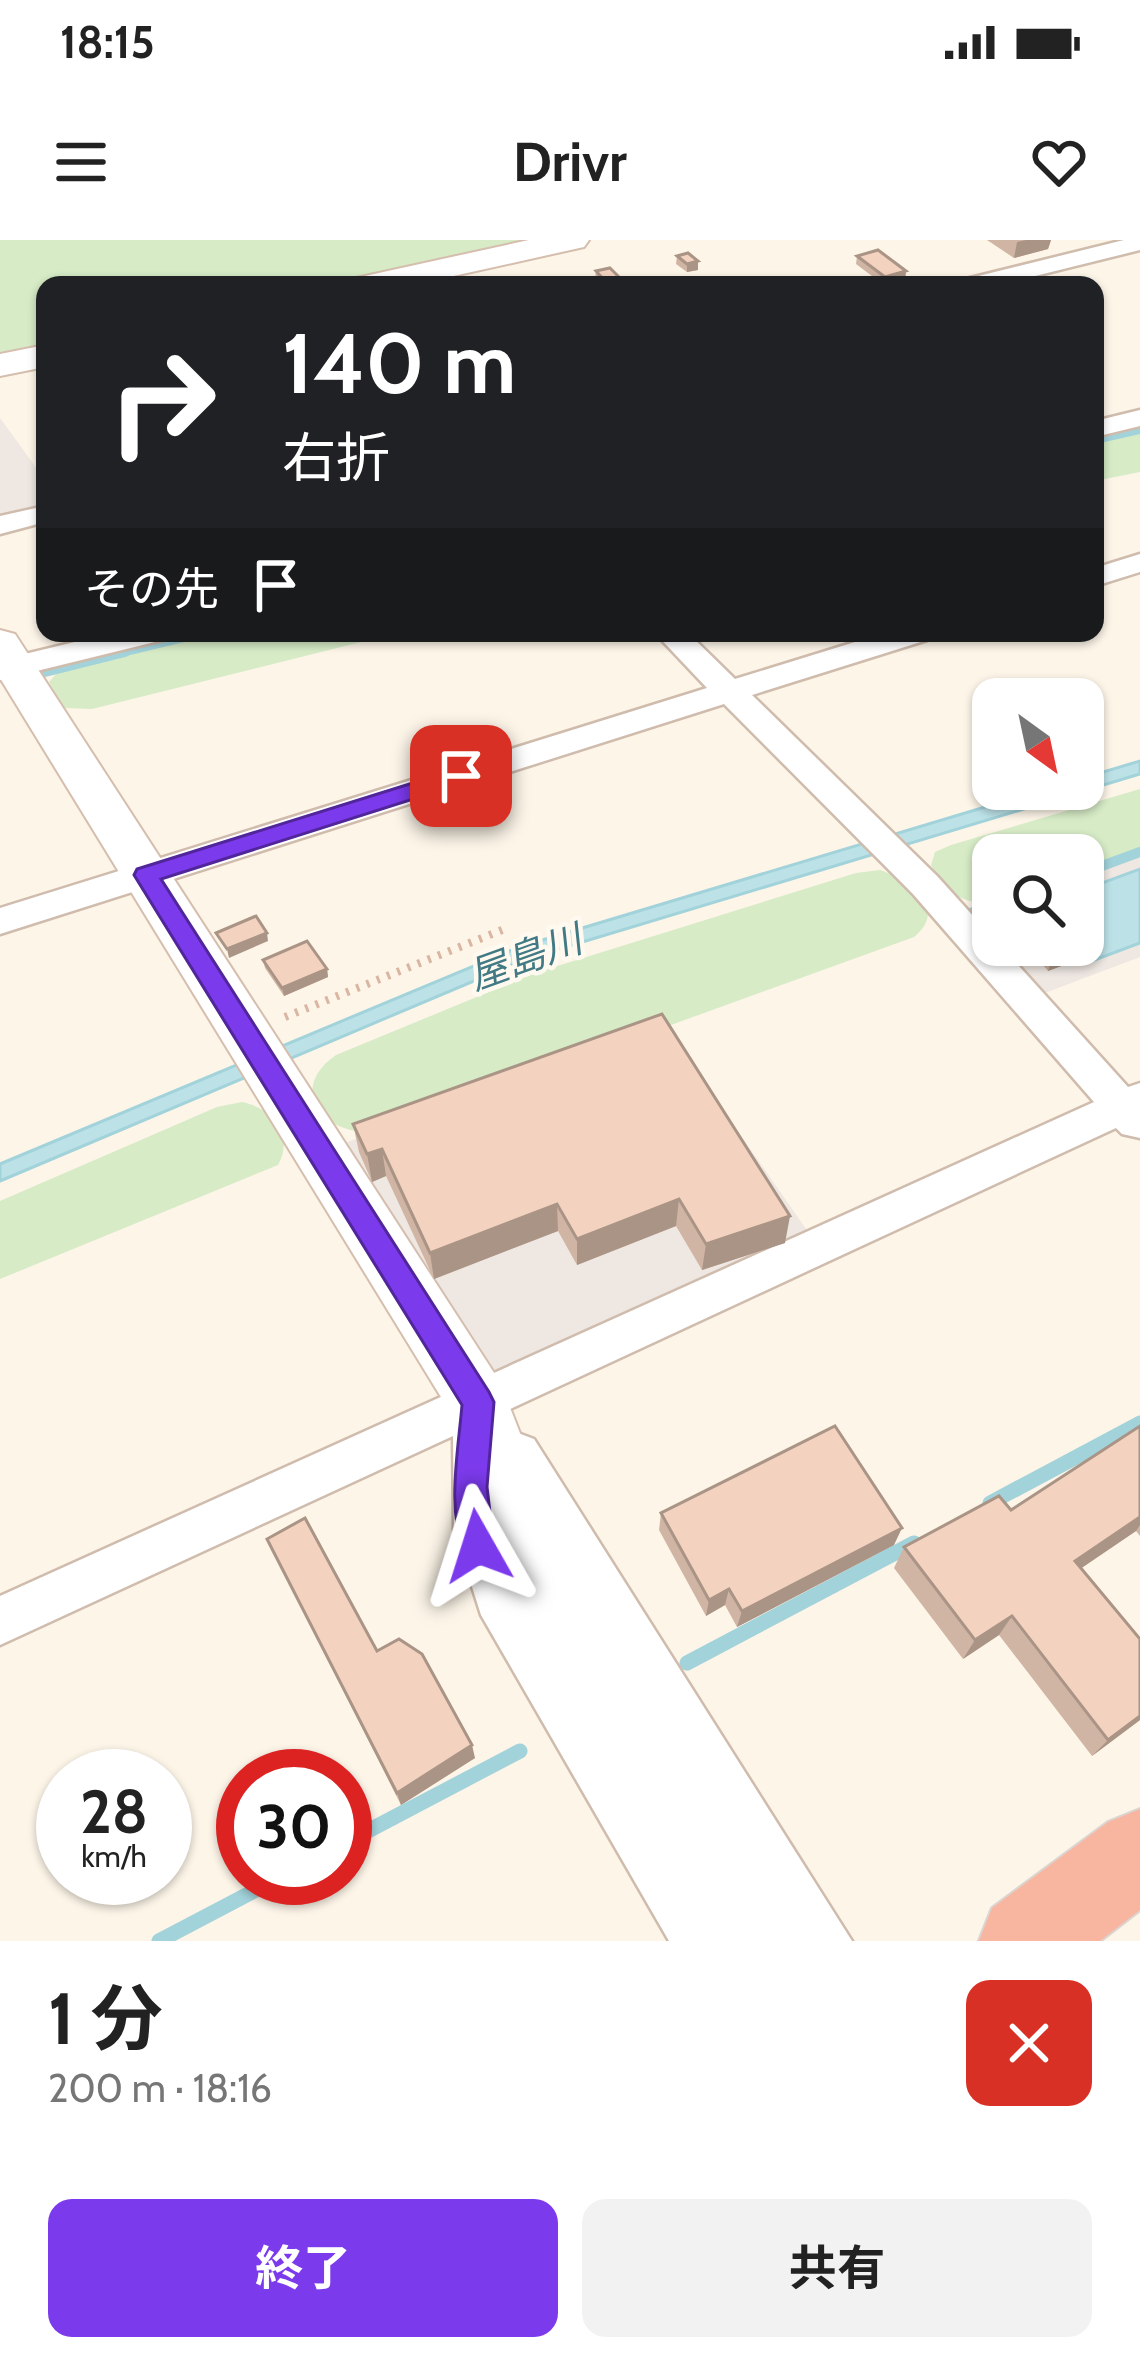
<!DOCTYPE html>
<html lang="ja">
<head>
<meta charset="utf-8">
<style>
  :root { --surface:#fff; --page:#f2f2f2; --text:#222; --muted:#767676; --accent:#7c3aed }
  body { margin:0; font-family:Cabin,"Noto Sans JP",sans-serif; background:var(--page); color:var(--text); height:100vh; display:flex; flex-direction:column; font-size:45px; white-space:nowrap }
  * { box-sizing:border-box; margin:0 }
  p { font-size:39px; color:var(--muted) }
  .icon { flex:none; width:66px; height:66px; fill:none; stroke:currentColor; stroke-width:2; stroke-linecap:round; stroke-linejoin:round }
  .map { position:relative; height:1701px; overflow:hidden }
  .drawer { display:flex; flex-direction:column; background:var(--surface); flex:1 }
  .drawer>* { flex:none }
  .hud { position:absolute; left:36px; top:36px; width:1068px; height:366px; border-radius:24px; box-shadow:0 3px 9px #0004; background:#202124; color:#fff; overflow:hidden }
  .needle { width:78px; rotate:147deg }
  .buttons { position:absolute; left:972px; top:438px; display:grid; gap:24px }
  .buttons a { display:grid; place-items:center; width:132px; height:132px; border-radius:24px; background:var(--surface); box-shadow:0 3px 9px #0004; font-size:60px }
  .speed { position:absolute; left:36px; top:1509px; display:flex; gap:24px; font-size:60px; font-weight:700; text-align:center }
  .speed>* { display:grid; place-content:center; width:156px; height:156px; border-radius:50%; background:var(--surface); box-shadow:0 3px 9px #0004; line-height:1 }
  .speed small { font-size:30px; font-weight:400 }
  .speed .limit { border:18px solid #d22; background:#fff; color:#111 }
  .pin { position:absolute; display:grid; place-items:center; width:102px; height:102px; color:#fff; margin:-51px; border-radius:24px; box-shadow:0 6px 18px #0006 }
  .me { position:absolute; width:132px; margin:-66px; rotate:354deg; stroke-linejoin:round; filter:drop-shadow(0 0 9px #0008) }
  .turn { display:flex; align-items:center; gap:42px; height:252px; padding:0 48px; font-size:54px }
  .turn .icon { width:156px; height:156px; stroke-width:2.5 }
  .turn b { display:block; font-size:84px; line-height:102px }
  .then { display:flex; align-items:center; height:114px; padding:0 48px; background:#0003; gap:24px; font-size:45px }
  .round { display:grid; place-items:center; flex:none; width:126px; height:126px; border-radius:24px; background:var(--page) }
  .headline { display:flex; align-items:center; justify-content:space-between; height:204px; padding:0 48px }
  h1 { font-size:72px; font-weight:700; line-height:90px }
  .action { display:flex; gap:24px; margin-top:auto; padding:24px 48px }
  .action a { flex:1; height:138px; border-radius:24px; background:var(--accent); color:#fff; font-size:48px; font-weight:700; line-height:138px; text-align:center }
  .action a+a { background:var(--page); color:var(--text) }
  .status { display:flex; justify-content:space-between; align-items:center; height:84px; padding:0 60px; background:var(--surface); direction:ltr }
  .status svg { height:33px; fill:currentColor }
  header { display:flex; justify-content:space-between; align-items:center; height:156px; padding:0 48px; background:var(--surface); font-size:54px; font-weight:700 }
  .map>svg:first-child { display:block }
</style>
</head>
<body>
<div class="status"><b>18:15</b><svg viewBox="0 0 49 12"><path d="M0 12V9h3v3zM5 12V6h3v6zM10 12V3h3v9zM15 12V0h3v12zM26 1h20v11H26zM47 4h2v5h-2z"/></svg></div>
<header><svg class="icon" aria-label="menu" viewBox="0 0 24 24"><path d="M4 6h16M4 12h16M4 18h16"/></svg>Drivr<svg class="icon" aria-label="heart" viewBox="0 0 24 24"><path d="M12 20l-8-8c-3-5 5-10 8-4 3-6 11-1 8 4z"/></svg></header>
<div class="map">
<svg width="1140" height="1701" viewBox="0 0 1140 1701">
  <rect width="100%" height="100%" fill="#fdf5e8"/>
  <path fill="#eee7e2" d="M0 178 45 240V266L0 277Z
    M1140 615V717L1042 754 998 705H1083V635Z
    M665 787 811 996 503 1136 488 1132 342 904Z"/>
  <path fill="#d6ebc6" d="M0 0H528L321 45H45V105L0 115Z
    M1140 193V232L1095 241V203Z
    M217 393H397L92 469 64 468 49 442 57 433Z
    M1140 549V608L1083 628V615H993V661C963 667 945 651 931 625L935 612 951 605Z
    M880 630C910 641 949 669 914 697L378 891C327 899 284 851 336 815L535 733 856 633Z
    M242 862C272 868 295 895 278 925L0 1039V961L217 867Z"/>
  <path fill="#bce2e8" stroke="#a2d2da" stroke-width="3" d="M1140 521V534L526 719 0 941V924L519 707 1045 549H1083V538Z
    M1140 629V703L1084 724 1068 705H1083V650Z"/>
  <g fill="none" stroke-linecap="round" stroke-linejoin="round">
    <path stroke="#a2d2da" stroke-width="8" d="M1095 200 1140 190
      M113 415 204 393"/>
    <path stroke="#a2d2da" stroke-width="10" d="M45 432 125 412
      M1083 633 1140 612
      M968 674 993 665"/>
    <path stroke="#a2d2da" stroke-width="15" d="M990 1263 1140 1183
      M687 1423 914 1303
      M345 1603 520 1511
      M159 1701 279 1638"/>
    <g stroke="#cfbcad" stroke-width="5">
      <path id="street" d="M1124 0H1140V10L999 45H958L962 40Z
        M1140 170V186L1095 197V181Z
        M45 266V282L0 294V276Z
        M1140 314V332L1095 346V328Z
        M112 393H167L163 400 0 440V420Z
        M655 393H688L735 439 884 393H931L927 400 752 455 937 636 993 698V705H1000L1128 847 1140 843V898L1122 894 1116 888 497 1175 498 1208 502 1199 518 1193 534 1199 852 1701H794L497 1219 502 1290 517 1345 727 1701H669L481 1375 454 1290 453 1196 0 1405V1356L1094 862 913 654 724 464 0 694V668L707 448Z"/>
    </g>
    <g stroke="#d5bead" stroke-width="4">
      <path id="secondary" d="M529 0H589L584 7 413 45H351L356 38Z
        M45 105V127L0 136V114Z
        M0 390 15 394 500 1142 568 1316 789 1674 800 1701H719L518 1358 452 1175 0 438Z"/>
    </g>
    <g stroke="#dcd4d0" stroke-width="4">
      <path id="highway" d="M1140 1569V1670L1100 1701H979L992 1668 1108 1582Z"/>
    </g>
    <path stroke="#d9b6a2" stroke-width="8" stroke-dasharray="3 8" stroke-linecap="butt" d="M285 777 507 688"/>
    <use href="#street" fill="#fff" fill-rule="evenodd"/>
    <use href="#secondary" fill="#fff" fill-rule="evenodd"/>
    <use href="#highway" fill="#f8b59f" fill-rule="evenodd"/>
  </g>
  <path fill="#d1b5a4" d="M987 0H1051L1048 9 1014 18Z
    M677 16 698 21V30L687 32 676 24Z
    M857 16 906 31 905 39 884 45 856 24Z
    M596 31 621 39V45H601L595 39Z
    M1026 705H1068L1075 713 1072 722 1048 731Z
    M263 720 327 729 328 737 284 756 265 728Z
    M662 774 785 1003 702 1030 676 986 577 1025 558 991 434 1039 386 936 372 942 359 912 353 884Z
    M1140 1186V1296L1136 1291 1081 1328 1140 1480 1092 1516 999 1395 963 1419 894 1328 904 1307 1011 1270Z
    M661 1273 894 1305 737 1387 725 1365 706 1376 659 1290Z
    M267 1299 377 1411 475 1518 401 1565Z"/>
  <path fill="#aa9486" d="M1026 0H1051L1048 9 1014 18 1017 2Z
    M698 21V30L687 32V24Z
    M906 31 905 39 884 45 885 37Z
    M621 39V45H606V42Z
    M267 693 268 701 229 718 227 709Z
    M1075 713 1072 722 1048 731 1051 722Z
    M327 729 328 737 284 756 282 748Z
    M382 909 386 936 372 942 367 914Z
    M679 959 676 986 577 1025V999Z
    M557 964 558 991 434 1039 430 1013Z
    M790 976 785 1003 702 1030 706 1004Z
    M1140 1277V1285L1136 1291 1061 1342 1075 1321Z
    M902 1288 894 1305 737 1387 742 1371Z
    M729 1349 725 1365 706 1376 709 1360Z
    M1012 1376 999 1395 963 1419 975 1400Z
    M1140 1476V1480L1092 1516 1108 1500Z
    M472 1505 475 1518 401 1565 397 1553Z"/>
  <path fill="#f3d3bf" stroke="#aa9486" stroke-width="3" d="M878 10 906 31 885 37 857 16Z
    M688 13 698 21 687 24 677 16Z
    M610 28 621 39 606 42 596 31Z
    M256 676 267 693 227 709 216 693Z
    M307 701 327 729 282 748 263 720Z
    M1036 705H1068L1075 713 1051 722Z
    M662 774 790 976 706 1004 679 959 577 999 557 964 430 1013 382 909 367 914 353 884Z
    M835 1186 902 1288 742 1371 729 1349 709 1360 661 1273Z
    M1140 1186V1277L1075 1321 1140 1399V1476L1108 1500 1012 1376 975 1400 904 1307 999 1256 1011 1270Z
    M305 1278 377 1411 399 1399 422 1414 472 1505 397 1553 267 1299Z"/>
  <path fill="#7c3aed" stroke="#51269a" stroke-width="3" d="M461 528 473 536 470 541 161 639 489 1152 494 1162 487 1247 494 1306 489 1317 478 1322 466 1317C446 1271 458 1213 462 1165L134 635 137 629Z"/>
  <g text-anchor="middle" stroke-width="9" stroke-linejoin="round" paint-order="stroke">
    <g font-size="39" font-style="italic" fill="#417a85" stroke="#fff9ef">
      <text transform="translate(525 717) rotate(-20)" y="14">屋島川</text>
    </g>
  </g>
</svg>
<div class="buttons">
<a><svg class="needle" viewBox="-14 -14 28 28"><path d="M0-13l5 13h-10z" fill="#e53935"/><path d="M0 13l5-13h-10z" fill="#767676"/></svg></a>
<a><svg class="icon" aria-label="search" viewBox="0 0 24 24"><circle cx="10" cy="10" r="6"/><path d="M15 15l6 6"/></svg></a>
</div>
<div class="speed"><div>28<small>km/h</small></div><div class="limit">30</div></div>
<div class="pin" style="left:461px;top:536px;background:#d93025"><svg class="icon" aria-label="arrive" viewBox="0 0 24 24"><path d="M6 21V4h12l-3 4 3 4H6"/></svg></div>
<svg class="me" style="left:478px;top:1306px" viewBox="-20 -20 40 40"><path d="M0-17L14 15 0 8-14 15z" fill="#7c3aed" stroke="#fff" stroke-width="4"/></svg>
<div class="hud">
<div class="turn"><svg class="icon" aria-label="right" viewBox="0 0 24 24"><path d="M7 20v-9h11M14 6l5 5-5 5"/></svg><div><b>140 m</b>右折</div></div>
<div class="then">その先<svg class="icon" aria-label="arrive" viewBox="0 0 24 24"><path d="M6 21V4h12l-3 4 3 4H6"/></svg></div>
</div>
</div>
<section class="drawer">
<div class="headline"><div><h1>1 分</h1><p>200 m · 18:16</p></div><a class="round" style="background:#d93025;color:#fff"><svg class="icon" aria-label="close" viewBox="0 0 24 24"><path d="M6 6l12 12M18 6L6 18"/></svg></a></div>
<div class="action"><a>終了</a><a>共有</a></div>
</section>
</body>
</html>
